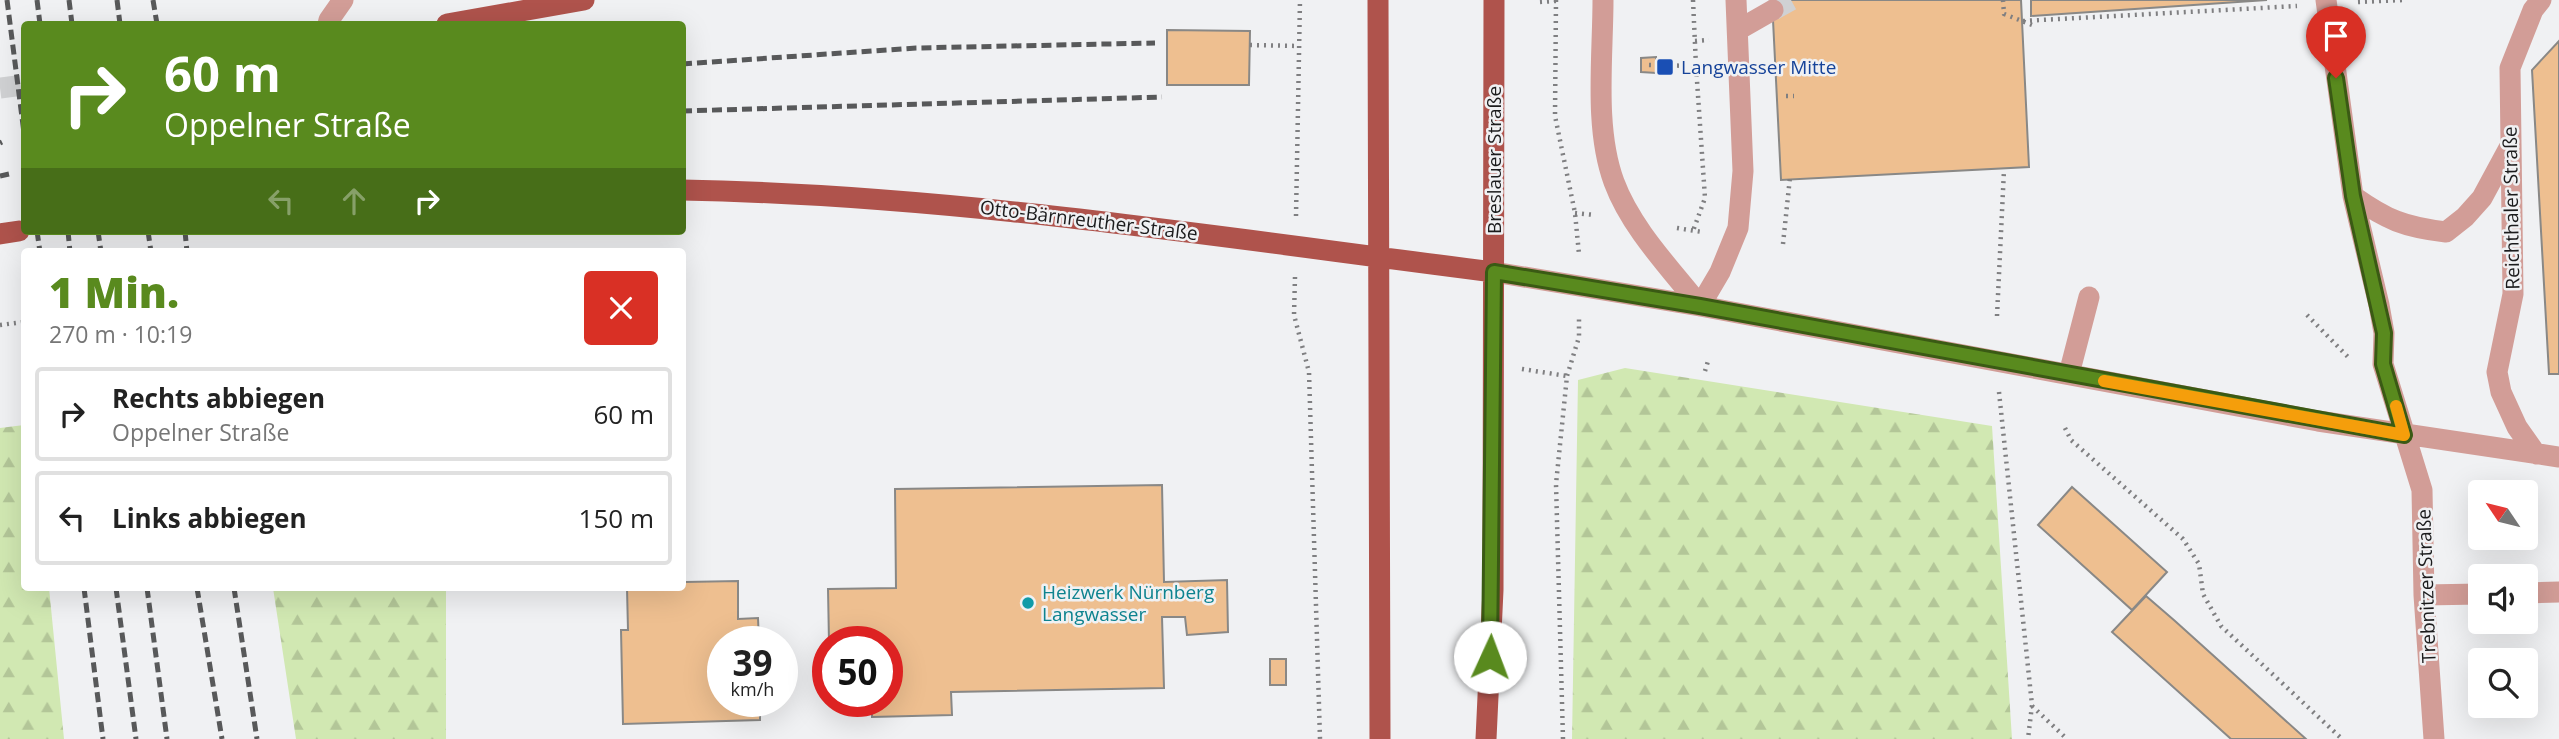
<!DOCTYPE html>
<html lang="de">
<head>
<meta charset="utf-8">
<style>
  :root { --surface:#fff; --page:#f6f6f6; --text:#222; --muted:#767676; --line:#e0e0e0; --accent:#598a1e }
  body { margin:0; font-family:"Open Sans",sans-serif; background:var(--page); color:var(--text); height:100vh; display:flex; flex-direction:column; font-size:26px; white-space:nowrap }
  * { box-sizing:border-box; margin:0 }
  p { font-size:23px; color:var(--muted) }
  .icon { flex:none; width:38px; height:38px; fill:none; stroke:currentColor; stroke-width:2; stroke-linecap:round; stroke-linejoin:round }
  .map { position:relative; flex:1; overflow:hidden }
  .details { position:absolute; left:21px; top:248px; width:665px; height:343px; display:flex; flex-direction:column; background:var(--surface); border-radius:7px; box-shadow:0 7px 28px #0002 }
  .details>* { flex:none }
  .top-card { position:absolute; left:21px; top:21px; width:665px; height:214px; border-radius:7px; box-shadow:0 7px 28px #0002; background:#598a1e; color:#fff; overflow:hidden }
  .needle { width:46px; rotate:305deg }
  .controls { position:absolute; left:2468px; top:480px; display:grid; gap:14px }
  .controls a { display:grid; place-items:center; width:70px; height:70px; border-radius:7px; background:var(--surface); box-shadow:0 7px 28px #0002; font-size:35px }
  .speed { position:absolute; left:707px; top:626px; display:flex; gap:14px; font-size:35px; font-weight:700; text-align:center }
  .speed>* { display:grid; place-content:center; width:91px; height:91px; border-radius:50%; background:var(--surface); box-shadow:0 7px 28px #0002; line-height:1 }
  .speed small { font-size:18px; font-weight:400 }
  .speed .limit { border:10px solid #d22; background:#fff; color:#111 }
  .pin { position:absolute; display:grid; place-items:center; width:60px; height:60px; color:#fff; margin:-72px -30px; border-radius:50% 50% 50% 0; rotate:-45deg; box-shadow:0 0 7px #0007 }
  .pin .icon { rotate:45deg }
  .me { position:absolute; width:77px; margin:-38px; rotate:2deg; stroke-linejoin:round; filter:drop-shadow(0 0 5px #0008) }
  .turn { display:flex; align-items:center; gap:24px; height:147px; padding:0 28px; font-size:32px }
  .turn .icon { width:91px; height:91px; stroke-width:2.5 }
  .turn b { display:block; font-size:49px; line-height:60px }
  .lanes { display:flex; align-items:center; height:66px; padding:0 28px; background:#0003; justify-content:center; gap:35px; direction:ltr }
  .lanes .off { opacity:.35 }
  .round { display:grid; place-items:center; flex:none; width:74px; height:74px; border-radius:7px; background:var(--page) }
  .headline { display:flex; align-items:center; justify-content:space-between; height:119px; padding:0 28px }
  h1 { font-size:42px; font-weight:800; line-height:52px; color:var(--accent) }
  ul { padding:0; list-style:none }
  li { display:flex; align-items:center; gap:21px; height:94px; margin:0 14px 10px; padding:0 14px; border:4px solid var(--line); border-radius:7px }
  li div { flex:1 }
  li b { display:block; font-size:26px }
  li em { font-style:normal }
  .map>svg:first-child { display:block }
</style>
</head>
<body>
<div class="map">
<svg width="2559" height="739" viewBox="0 0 2559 739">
  <defs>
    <pattern id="forest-firs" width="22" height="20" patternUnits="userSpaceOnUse" patternTransform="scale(1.75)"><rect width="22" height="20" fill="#d1e8b2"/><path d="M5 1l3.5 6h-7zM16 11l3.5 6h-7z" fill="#b3c698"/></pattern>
  </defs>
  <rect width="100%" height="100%" fill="#f0f1f3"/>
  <path fill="url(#forest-firs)" d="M1625 368 1992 426 2012 739H1572L1578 380Z
    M24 425V588H49L64 739H0V428Z
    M273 588H446V739H296Z"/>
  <path fill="#eebf90" stroke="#898886" stroke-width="2" d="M1772 0H2021L2029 167 1781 180Z
    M2031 0H2267L2031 16Z
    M1167 30 1250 31 1249 85H1167Z
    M2559 41V374H2549L2532 70Z
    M1656 57V73L1641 72V58Z
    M1162 485 1164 582 1227 580 1228 632 1187 635 1185 617H1162L1164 688 951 692 952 715 872 717V702H887V642H829L828 589 896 588 895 489Z
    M2072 487 2167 572 2132 610 2038 525Z
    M682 560 685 582 738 581V619L758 618 759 642H723V702H760V720L623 724 621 630H628L627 588H682Z
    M2146 596 2175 621 2306 739H2231L2112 632Z
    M1270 659H1286V685H1270Z"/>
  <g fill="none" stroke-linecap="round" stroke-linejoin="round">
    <path stroke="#d0d1d3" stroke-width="21" stroke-dasharray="21 10" stroke-linecap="butt" d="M1773 10 1791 0"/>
    <path stroke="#d0d1d3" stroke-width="21" stroke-dasharray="21 10" stroke-linecap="butt" d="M0 88 24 85"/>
    <path stroke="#7f7f81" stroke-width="4.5" stroke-dasharray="2 5" stroke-linecap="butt" d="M1556 0 1555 116 1575 213 1579 254
      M1693 0 1696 66
      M2003 0 2004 14 2035 26
      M1540 2 1556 1
      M2358 2 2403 0
      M2023 21 2297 6
      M1695 41 1709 40
      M1250 45 1299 46
      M1649 65 1696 66 1705 198 1693 231
      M1786 96H1794
      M1575 213 1595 215
      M1296 216 1300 0
      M1677 228 1702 232
      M1783 244 1790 177
      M1295 277 1294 315 1309 372 1320 739
      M2307 315 2349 358
      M1997 316 2004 170
      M0 325 24 322
      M1522 369 1567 376
      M1705 371 1708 361
      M1999 392 2032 705 2028 739
      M2065 428 2071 440 2183 539 2199 564 2203 594 2221 626 2342 739
      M2032 706 2067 739
      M1563 739 1556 484 1567 376 1579 337V315"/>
    <path stroke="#d29d97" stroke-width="21" d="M1603 0C1603 57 1594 128 1614 182 1631 228 1670 268 1700 306
      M2326 0 2353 196 2379 305 2384 333 2383 364 2422 490 2424 595 2434 739
      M328 24 329 20 343 0
      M1738 30 1773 10
      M2353 196C2387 220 2404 227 2446 232L2465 217 2482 198 2509 148
      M1494 272 1700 306 2318 421 2559 457
      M1700 306 1720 272 1738 228 1743 171 1736 0
      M2069 374 2089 297
      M2536 454 2517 427 2501 392 2497 372 2513 294 2510 68 2533 10 2541 0
      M2525 593 2559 592
      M2424 595 2480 594"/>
    <path stroke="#af534c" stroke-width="21" d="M1378 0 1380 739
      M447 24 584 0
      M682 190C955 195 1224 238 1494 272
      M0 234 19 231
      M1486 739 1493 590 1494 0"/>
    <path stroke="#58595a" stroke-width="5" stroke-dasharray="10 5" stroke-linecap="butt" d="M7 0 24 133
      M37 0 40 24
      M69 0 72 24
      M117 0 120 24
      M153 0 157 24
      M682 64 916 48 1155 43
      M682 111 1162 97
      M0 143 2 142
      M0 176 9 174
      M37 231 40 252
      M68 231 70 252
      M98 231 101 252
      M148 231 151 252
      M185 231 187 252
      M84 588 103 739
      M116 588 136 739
      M147 588 167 739
      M197 588 222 739
      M234 588 257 739"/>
  </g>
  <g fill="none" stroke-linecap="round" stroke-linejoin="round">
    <g stroke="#3a5a14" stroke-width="18">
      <path id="route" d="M1490 657 1494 272 1700 306 2404 435 2383 364 2384 333 2353 196 2336 78"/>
    </g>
    <use href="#route" stroke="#598a1e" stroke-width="12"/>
    <path stroke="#f59e0b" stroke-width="12" d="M2104 381 2404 435 2396 406"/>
  </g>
  <rect fill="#1a4fb4" stroke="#f0f1f3" stroke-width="2.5" x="1656" y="58" width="18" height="18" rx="3.5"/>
  <circle fill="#0f9aa8" stroke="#f0f1f3" stroke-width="2.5" cx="1028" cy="603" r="7"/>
  <g text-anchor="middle" stroke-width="5" stroke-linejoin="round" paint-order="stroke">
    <g font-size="19" fill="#164399" stroke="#f0f1f3" text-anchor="start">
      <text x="1681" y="74">Langwasser Mitte</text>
    </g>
    <g font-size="19" fill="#1b1b1c" stroke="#f0f1f3">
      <text transform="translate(1494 160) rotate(-90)" y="7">Breslauer Straße</text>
      <text transform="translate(2511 208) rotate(-91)" y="7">Reichthaler Straße</text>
      <text transform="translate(1089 220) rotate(7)" y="7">Otto-Bärnreuther-Straße</text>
      <text transform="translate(2426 586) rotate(-92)" y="7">Trebnitzer Straße</text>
    </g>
    <g font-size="19" fill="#0d838f" stroke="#f0f1f3" text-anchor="start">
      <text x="1042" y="599">Heizwerk Nürnberg<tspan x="1042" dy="22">Langwasser</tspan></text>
    </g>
  </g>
</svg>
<div class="controls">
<a><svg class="needle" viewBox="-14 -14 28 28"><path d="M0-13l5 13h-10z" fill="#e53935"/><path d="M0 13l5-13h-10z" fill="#767676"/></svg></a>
<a><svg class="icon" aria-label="sound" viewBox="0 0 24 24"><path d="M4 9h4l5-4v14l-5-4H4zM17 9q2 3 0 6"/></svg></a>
<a><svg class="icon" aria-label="search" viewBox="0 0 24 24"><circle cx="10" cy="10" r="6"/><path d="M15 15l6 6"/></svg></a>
</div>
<div class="speed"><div>39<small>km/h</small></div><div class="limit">50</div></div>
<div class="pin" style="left:2336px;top:78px;background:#d93025"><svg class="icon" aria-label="arrive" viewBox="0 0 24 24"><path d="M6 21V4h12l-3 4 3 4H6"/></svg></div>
<svg class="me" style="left:1490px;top:657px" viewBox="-20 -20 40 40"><circle r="19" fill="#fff"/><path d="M0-13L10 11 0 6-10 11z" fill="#598a1e"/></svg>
<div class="top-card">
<div class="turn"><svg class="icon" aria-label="right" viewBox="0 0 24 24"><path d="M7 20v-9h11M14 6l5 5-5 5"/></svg><div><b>60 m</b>Oppelner Straße</div></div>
<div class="lanes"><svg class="icon off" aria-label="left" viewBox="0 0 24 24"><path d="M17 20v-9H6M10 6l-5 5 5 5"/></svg><svg class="icon off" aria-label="ahead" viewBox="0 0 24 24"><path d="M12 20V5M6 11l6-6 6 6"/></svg><svg class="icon" aria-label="right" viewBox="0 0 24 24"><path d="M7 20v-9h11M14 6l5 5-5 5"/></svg></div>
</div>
<section class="details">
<div class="headline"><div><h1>1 Min.</h1><p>270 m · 10:19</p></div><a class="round" style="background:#d93025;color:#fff"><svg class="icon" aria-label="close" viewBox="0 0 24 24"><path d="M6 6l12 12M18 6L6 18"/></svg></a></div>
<ul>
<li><svg class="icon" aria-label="right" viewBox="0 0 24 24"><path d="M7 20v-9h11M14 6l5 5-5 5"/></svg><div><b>Rechts abbiegen</b><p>Oppelner Straße</p></div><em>60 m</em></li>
<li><svg class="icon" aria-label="left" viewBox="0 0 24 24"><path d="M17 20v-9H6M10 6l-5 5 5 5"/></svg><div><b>Links abbiegen</b></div><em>150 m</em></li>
</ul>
</section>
</div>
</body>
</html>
